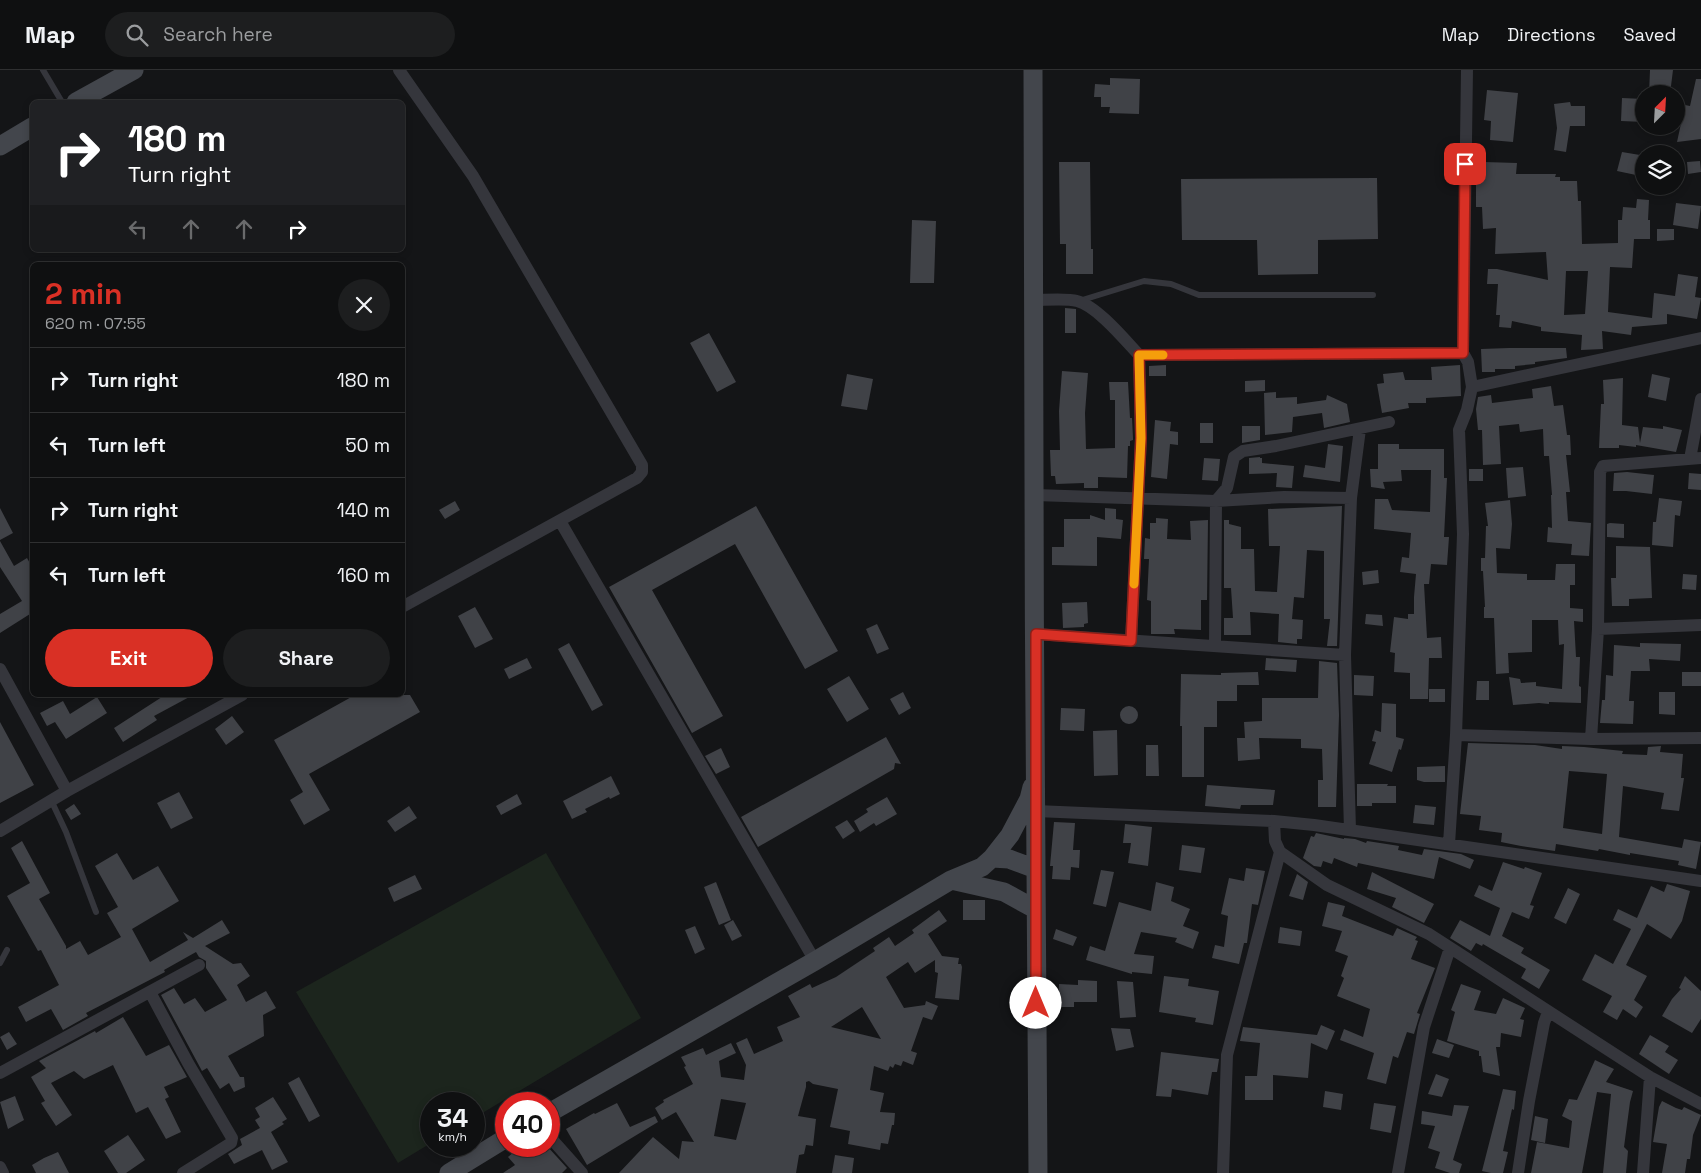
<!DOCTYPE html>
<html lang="en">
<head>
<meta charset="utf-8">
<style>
  :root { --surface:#0f1011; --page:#1d1e1f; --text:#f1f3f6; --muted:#9b9d9f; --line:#2f3031; --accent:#d93025 }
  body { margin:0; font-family:"Space Grotesk",sans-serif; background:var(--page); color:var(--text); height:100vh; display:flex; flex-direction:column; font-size:19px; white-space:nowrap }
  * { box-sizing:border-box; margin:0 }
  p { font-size:16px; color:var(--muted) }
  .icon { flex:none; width:28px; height:28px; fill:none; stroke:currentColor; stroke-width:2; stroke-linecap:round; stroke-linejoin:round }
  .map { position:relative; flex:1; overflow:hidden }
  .details { position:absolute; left:30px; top:192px; width:375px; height:435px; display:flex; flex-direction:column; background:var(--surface); border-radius:8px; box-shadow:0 2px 8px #0003,0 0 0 1px var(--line) }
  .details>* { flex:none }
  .banner { position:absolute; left:30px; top:30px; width:375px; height:152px; border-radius:8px; box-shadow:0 2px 8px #0003,0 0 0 1px var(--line); background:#202124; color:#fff; overflow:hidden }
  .needle { width:32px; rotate:24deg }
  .controls { position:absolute; left:1635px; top:15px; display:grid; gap:10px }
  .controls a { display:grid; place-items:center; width:50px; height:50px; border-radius:50%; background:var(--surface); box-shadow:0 2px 8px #0003,0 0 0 1px var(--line); font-size:25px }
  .speed { position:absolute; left:420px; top:1022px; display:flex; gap:10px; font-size:25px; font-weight:700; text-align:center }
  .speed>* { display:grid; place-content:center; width:65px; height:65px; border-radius:50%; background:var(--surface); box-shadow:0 2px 8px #0003,0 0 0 1px var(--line); line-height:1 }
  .speed small { font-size:12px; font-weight:400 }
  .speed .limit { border:8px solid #d22; background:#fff; color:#111 }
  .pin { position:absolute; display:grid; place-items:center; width:42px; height:42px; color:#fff; margin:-21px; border-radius:10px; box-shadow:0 2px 8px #0006 }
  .me { position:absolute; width:55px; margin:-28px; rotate:0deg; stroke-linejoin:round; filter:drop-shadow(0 0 4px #0008) }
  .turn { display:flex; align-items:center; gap:18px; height:105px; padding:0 15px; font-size:22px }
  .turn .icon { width:65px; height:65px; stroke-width:2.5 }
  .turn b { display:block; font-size:35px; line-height:42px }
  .lanes { display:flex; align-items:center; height:48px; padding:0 15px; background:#0003; justify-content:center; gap:25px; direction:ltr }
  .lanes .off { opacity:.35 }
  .round { display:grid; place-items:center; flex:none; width:52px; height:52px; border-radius:26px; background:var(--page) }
  .summary { display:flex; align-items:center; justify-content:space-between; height:85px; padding:0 15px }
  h1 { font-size:30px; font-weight:700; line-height:38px; color:var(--accent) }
  .primary-button { display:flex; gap:10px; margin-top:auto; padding:10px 15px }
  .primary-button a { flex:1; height:58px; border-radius:30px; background:var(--accent); color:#fff; font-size:20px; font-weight:700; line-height:58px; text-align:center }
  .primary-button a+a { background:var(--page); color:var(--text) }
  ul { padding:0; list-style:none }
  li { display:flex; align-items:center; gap:15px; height:65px; padding:0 15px; border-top:1px solid var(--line) }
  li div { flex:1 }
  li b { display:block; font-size:19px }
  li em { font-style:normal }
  header { display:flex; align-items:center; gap:30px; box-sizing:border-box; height:70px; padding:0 25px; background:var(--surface); border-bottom:1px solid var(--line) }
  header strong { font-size:24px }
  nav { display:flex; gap:28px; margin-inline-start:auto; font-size:18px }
  .search { width:350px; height:45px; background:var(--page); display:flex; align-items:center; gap:12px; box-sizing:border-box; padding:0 18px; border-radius:28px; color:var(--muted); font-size:19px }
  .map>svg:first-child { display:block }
</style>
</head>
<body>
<header>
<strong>Map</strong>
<div class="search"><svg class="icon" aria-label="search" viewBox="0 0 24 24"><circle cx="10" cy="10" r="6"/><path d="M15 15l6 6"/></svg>Search here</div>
<nav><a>Map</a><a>Directions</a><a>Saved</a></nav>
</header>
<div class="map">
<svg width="1701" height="1103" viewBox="0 0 1701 1103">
  <rect width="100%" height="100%" fill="#141517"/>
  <path fill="#1c251d" d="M546 783 641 948 474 1048V1034H431V1073L398 1093 296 922Z"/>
  <path fill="#404247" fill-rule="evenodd" d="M1650 0H1673L1670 24H1649Z
    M1110 8 1140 9 1139 44 1109 43 1110 37H1101V27H1094L1095 14 1110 15Z
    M1696 9H1701V69L1677 72 1685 35 1690 36Z
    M1487 20 1518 23 1513 72 1490 70 1491 51 1484 50Z
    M1622 28 1644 29V52L1621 51Z
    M1570 32 1571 36H1585V56H1570L1566 82 1554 80 1557 58 1554 34Z
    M1622 82 1640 85 1636 105 1617 101Z
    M1700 91 1701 102 1688 104 1687 92Z
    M1059 92H1090L1091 179H1093V204H1066V174H1060Z
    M1484 92 1517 93 1516 104H1556L1555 107H1560V111H1577L1578 131H1581L1582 174 1618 173V150H1622L1623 137 1636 138 1637 129 1649 130 1648 150H1650V169H1634L1632 198 1610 197 1608 242 1652 248 1654 223 1675 226 1678 204 1698 207 1695 227 1701 228 1697 249 1667 244V254L1632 257 1631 265 1602 261 1603 279 1581 280 1582 265 1541 261V257L1512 251 1511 258 1499 257 1500 245H1496L1498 214H1487L1488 199H1497L1548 210 1546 182 1495 184 1496 158 1483 159 1482 137H1476V108H1484ZM1566 201H1588L1585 244 1564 245Z
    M1377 108 1378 169 1318 170V204L1258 205 1257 170H1182L1181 109Z
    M1676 133 1701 136 1698 159 1673 155Z
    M912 150 936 151 934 213H910Z
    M1657 159H1674V170L1657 171Z
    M1065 238 1076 239V263H1065Z
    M709 263 736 312 717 322 690 273Z
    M1509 278H1566L1567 288 1535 292V294L1515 296V299H1495V302H1482L1481 279Z
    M1166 295V306H1149V296Z
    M1460 295 1461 326 1426 328V333H1408L1409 338 1382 343 1377 314 1384 313 1383 304 1403 302 1405 310H1432L1431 297Z
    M1062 301 1088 303 1085 343 1086 379 1115 378V330H1110L1109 312H1128L1130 348H1132L1133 368V370L1130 371V376H1128L1127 408 1098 407V418H1084V413L1056 414 1055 406H1051L1050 380H1060L1059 341Z
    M847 304 873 309 867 340 841 336Z
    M1652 304 1670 308 1666 331 1648 327Z
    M1623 308 1622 355 1638 357 1640 373 1643 357 1663 359V356L1682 360 1676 382 1636 375V377L1619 375V378H1599L1601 334H1604L1603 310Z
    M1265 310V321L1245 322V311Z
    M1551 316 1554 336 1563 335 1567 365H1570L1571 385H1566L1570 422H1566L1568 451 1591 453 1589 486 1571 485 1572 474 1547 472 1548 457 1552 458 1551 425H1552L1549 386H1544L1543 359 1520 362 1519 354 1499 356 1501 394 1483 395 1482 360H1478L1476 339 1478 327 1491 325 1492 333 1533 328 1532 319Z
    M1276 322V328L1297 327V334L1326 330 1327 325 1347 334 1350 352 1324 358 1322 343 1293 347 1292 362 1265 365 1264 323Z
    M1155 350 1171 352 1170 361 1178 362V375L1170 374 1167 409 1151 407Z
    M1200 353H1213V373H1200Z
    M1242 356H1260V370L1242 373Z
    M1328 374 1343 376 1340 412 1303 407 1305 395 1325 398Z
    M1378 374H1399V379H1444V408H1447L1444 467H1449L1447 495 1431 494 1429 514H1424L1427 568 1441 567 1442 588H1429L1428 629H1410V603L1394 602 1395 583 1390 582 1394 547 1408 549V544H1414V527L1416 504 1400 502 1402 487 1409 488 1411 463 1374 459 1375 429H1388L1392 440 1430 442 1431 400H1401L1402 411 1383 412 1385 419 1371 417 1370 399H1378Z
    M1260 387V388H1262V393L1294 396 1292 418 1276 417 1277 403 1249 404V388Z
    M1204 388 1220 389 1218 411 1202 410Z
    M1523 397 1526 426 1508 428 1506 398Z
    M1469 399H1483V411H1469Z
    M1627 402 1654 405 1652 424 1626 421H1613L1614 403Z
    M1689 403 1701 404V420L1688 419Z
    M1659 428 1682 431 1680 446 1675 445 1673 477 1652 475 1653 452H1656Z
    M1510 430 1512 454 1510 479 1496 478 1497 503 1527 504V510H1555L1556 494H1575V515H1570V538L1583 539V552L1574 551 1576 587H1580L1579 616 1581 617V633L1549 632V634L1539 633 1513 635 1509 607 1520 609 1521 613 1536 612V616L1562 619 1564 574 1559 575 1558 550H1532V582L1508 583 1509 603 1496 604 1494 548H1484V537H1485L1483 501H1481V488H1485L1486 456H1488L1485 433Z
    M455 431 460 440 445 449 439 440Z
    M756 436 838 581 805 599 735 474 652 520 723 646 692 663 609 517Z
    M1342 436 1337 576H1327L1330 549H1324V481L1307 480 1304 528 1294 527 1292 549 1303 550 1302 569H1297V574L1278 572 1279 544 1250 542 1251 565H1224V548H1233L1231 518H1224V450H1229V454L1241 457V479H1254L1255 521 1277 522 1280 476H1269L1268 439Z
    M0 438 13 463 0 470Z
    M1105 438 1116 439V449L1123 450 1121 469 1097 467V496L1052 495V477H1064V449H1090V445L1105 450Z
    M1156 448 1168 449 1167 469 1191 470 1190 451 1208 450 1207 530H1201V560L1174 559 1175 564H1151V531L1147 530 1149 489H1144L1145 468 1150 469V453H1156Z
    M1610 453 1624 454V468L1607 467V454Z
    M0 471 14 496 27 488 32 497V548L30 544 0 563V544L22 531 0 497Z
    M1616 476 1650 477 1652 528 1629 529V536H1612L1611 508H1616Z
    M1378 500 1379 513 1363 515 1362 502Z
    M1683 504 1697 505 1696 520 1682 519Z
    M1087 532 1088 553 1084 554V557L1063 558 1062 533Z
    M475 537 493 569 475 578 458 546Z
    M1366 544 1382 545 1383 556 1365 554Z
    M877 554 889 579 877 584 866 559Z
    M569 573 603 635 592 641 558 579Z
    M1640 573 1681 574 1680 591 1649 589 1650 601H1631L1629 631H1634L1633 654 1600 653 1602 630H1605L1606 605 1613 606 1614 575 1640 577Z
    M527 588 532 598 509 609 504 599Z
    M1266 588 1297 590 1296 602 1265 600Z
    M1319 591 1337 593 1339 645 1336 737H1318V710H1323L1322 679 1301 678V669L1259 668 1260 689 1238 691 1237 668H1245L1244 652 1262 651V628H1318Z
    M1258 602 1259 615H1237V631H1217V657H1204V707H1182V656H1180L1181 604 1221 605V603Z
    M1682 602H1701V616H1682Z
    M1354 605 1374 606 1373 626 1354 625Z
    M849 606 869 639 847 652 827 619Z
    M1477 611H1489V630H1476Z
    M1429 619H1445V632H1429Z
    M903 622 911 638 899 645 890 629Z
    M1659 622H1675V645L1659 644Z
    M165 625H193L154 646 157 650 123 672 114 658Z
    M355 625H410L420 642 309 704 330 740 304 755 290 730 303 722 274 670Z
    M97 627 107 643 66 669 55 652 47 656 40 643 63 631 70 644Z
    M1382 633 1396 634V667L1404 669 1401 680 1399 679 1392 702 1369 694 1376 672 1372 671 1375 660 1381 662Z
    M1120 645a9 9 0 1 1 18 0a9 9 0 1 1-18 0Z
    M1061 638 1085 639 1084 661 1060 660Z
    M232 646 244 662 226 675 215 659Z
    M0 652 34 715 0 733Z
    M1117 660 1118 705 1094 706 1093 661Z
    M886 667 901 694 895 693 894 699 758 777 741 747Z
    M1468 673 1535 675 1562 679V676L1584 677 1623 681 1622 684 1647 685 1648 677 1661 676 1660 682 1683 684 1681 708H1684L1679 741 1661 739 1664 723 1623 716 1619 767 1682 778 1684 769 1701 772 1696 799 1678 795 1679 791 1630 783V785L1599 779 1598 781 1556 774 1555 781 1521 776 1501 772 1502 763 1479 760 1481 746 1460 744ZM1569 701 1607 704 1602 764 1563 758Z
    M1146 675H1158L1159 706H1146Z
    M721 678 730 697 716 704 705 686Z
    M1445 696V712H1424L1417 710V697Z
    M611 706 620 724 610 729 609 727 585 739 587 742 572 749 563 731Z
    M1357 714H1388L1387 716H1396V733H1372V736H1357Z
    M1207 715 1275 720 1273 735H1241L1240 739 1205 736Z
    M179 722 193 748 171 759 157 733Z
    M517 724 522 734 501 745 496 736Z
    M887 727 897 744 876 756 874 753 860 762 854 751 868 742 866 739Z
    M74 734 81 744 71 750 65 740Z
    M1415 735 1436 737 1434 755 1413 753Z
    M409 736 417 748 395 762 387 751Z
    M847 750 855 761 843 769 835 757Z
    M1054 752 1075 753 1073 780H1080L1079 798 1071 797 1070 810 1052 809 1053 796H1050Z
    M1125 754 1152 757 1148 796 1128 793 1131 773H1123Z
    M1316 763 1344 769V768L1355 769 1366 773 1367 771 1393 775 1399 776 1398 780 1422 785 1424 779 1461 784 1474 790 1470 799 1439 787 1434 809 1358 793 1357 797 1334 788 1332 794 1323 791 1321 797 1314 796 1303 788 1311 766 1314 767Z
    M22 771 50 823 39 829 66 876V879L80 871 88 885 121 867 107 843 118 837 95 796 117 783 133 810 158 796 179 831 132 859 150 892 188 870 183 862 193 868 222 850 230 863 205 876 233 894 241 893 250 906 237 915 246 932 266 921 276 938 263 945 264 966 228 986 240 1007H244L245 1017 234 1022 229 1013 220 1019 207 998 202 1001 161 925 174 918 184 934 195 928 205 942 227 930 206 898V891L199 887 196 882 164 900 165 902 86 943 88 946 63 960 51 939 26 952 18 937 59 915 41 880 38 881 7 826 30 813 11 778Z
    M1182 775 1205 778 1201 803 1179 800Z
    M1503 792 1524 799 1525 797 1542 803 1530 835 1534 836 1529 849 1512 842 1502 866 1524 878 1521 883 1550 900 1539 919 1521 908 1526 899 1483 874 1482 876 1476 873 1471 881 1450 868 1460 850 1490 866 1500 838 1474 826 1479 815 1492 821Z
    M1246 798 1265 801 1258 835 1252 834 1247 873H1244L1239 894 1212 888 1215 875 1224 877 1228 846 1221 844 1229 808 1244 811Z
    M1101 800 1114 802 1106 837 1093 834Z
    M1372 802 1434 834 1424 853 1392 837 1396 828 1367 819Z
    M1297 804 1308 812 1303 830 1289 826Z
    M415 805 422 819 394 832 388 818Z
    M716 812 731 850 719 855 704 817Z
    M1156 812 1174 817 1171 831 1190 839 1183 856 1199 862 1193 879 1175 872 1177 868 1141 862 1134 884 1154 886 1152 904 1132 902V904L1086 890 1090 876 1105 881 1119 832 1151 841Z
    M1667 814 1690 821 1682 851 1671 869 1647 854 1626 895 1647 906 1634 930 1643 937 1636 948 1623 939 1617 950 1603 942 1612 926 1582 910 1595 884 1613 894 1631 859 1613 850 1618 839 1637 848 1651 816 1664 822Z
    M1568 818 1580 824 1566 854 1554 848Z
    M963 830H985V850H963Z
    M1328 832 1345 836 1342 846 1393 866 1397 858 1417 867 1415 870 1418 871 1411 889 1435 898 1417 943 1420 944 1414 964 1407 962 1398 988 1393 986 1386 1014 1367 1009 1374 983 1340 970 1344 959 1363 967 1370 939 1337 926 1344 908 1341 906 1348 886 1335 881 1342 861 1322 856Z
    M939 840 947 851 928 864 942 886 959 888 958 894H961L962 897 959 930 935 928 938 903 935 902V890L915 903 908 892 886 907 904 938 925 935 926 931 938 936 932 950 923 947 911 981 917 983 913 995 903 991 901 996 895 994 893 998 890 996 888 1001 874 996 870 1020 884 1023 880 1042 895 1043 894 1055H892L888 1074 881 1073 880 1080 848 1074 850 1061 830 1057 838 1019 813 1014 809 1011 806 1012V1017L798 1046 816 1049 813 1076 806 1075 804 1084 799 1085 796 1103H619L653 1067 679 1089 682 1071 694 1072 676 1042 662 1050 655 1038 664 1032 663 1030 693 1014 684 997 686 996 681 987 703 978 706 985 731 973 736 983 719 991 721 1007 744 1010 746 995 736 973 747 968 754 984 783 971 777 957 800 947 788 926 810 914 812 918 836 907 875 881 873 878 889 867 895 876 914 863 912 860ZM862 937 881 969 831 957ZM721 1029 746 1033 736 1070 714 1066Z
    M733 850 742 866 732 871 724 855Z
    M695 856 705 879 695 884 685 860Z
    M1280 857 1302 861 1300 876 1278 873Z
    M1056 859 1077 867 1073 876 1053 869Z
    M1164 906 1189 909 1188 916 1219 921 1213 955 1195 952 1196 948 1159 942Z
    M1685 906 1701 921V949L1692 963 1662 946 1672 929 1681 919 1679 918Z
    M1078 910 1097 911V932H1074V937H1058L1059 914 1078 915Z
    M1117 911 1133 912 1136 947 1120 948Z
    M1461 914 1481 921 1474 940 1496 944 1503 928 1525 938 1520 949 1524 950 1521 967 1501 963 1500 977H1496L1500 1006 1483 1002 1481 986H1479V981L1447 971 1455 942 1451 940Z
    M123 947 146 986 169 975 187 1007 164 1017 169 1027 165 1029 181 1062 166 1069 148 1037 136 1043 113 995 84 1009 74 1001 51 1013 72 1045 56 1056 41 1033 45 1031 31 1007 46 998 39 991 95 961 96 963Z
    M1321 955 1335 961 1327 980 1311 973 1308 1008 1273 1005V1030H1245V1006H1257L1260 973 1240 971 1243 957 1317 965Z
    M1111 958 1130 959 1134 977 1116 981Z
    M9 962 17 974 7 980 0 967Z
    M1650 965 1669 976 1665 982 1678 990 1669 1004 1639 984Z
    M1437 969 1454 975 1449 988 1432 983Z
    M1161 982 1219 989 1217 1002H1212L1208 1025 1172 1019 1171 1027 1156 1026Z
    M1595 990 1614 999 1606 1012 1633 1021 1630 1032 1624 1077 1628 1081 1626 1103H1603L1611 1024 1597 1022 1582 1103H1531L1537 1072 1569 1078 1572 1051 1562 1046 1569 1029 1577 1030Z
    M1436 1004 1449 1009 1442 1027 1428 1024Z
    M299 1007 320 1046 309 1052 288 1013Z
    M1503 1019 1516 1021 1514 1040 1512 1039 1503 1081 1508 1082 1503 1103H1491L1482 1101Z
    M1325 1021 1343 1024 1341 1040 1323 1037Z
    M15 1026 24 1050 8 1059 0 1032Z
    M273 1027 287 1049 282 1052 284 1054 271 1062 288 1092 272 1100 262 1080 234 1094 228 1084 242 1075 240 1069 260 1058 255 1050 260 1047 255 1038Z
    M1662 1031 1676 1038 1682 1040 1684 1037 1701 1045 1693 1065 1690 1089H1687L1685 1103H1662L1667 1074 1653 1072 1659 1037Z
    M617 1033 630 1057 655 1046 658 1052 587 1095 566 1059 594 1043 595 1044Z
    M1374 1033 1396 1036 1391 1063 1370 1059Z
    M1454 1035 1469 1036 1453 1090 1462 1094 1459 1103H1450L1435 1098 1440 1082 1428 1078 1435 1056 1421 1054 1422 1041 1452 1046Z
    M1535 1046 1548 1049 1545 1073 1531 1070Z
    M128 1065 145 1090 126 1103H118L104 1081Z
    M521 1076H547L567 1098 562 1103H503L515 1095 508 1087Z
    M58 1082 69 1103H36L32 1095 44 1088Z
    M835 1085 854 1088 852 1103H832Z"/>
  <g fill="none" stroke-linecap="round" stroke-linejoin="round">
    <path stroke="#35363c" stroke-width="6" d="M43 0 62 32
      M1079 231 1144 211 1171 214 1199 225H1373
      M51 730 66 762 96 842
      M0 893 7 880"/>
    <path stroke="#35363c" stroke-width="12" d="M399 0 473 106 642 395V402L637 408 402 537
      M1034 230C1045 230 1067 228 1077 231 1097 236 1125 270 1139 285L1141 368 1131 571
      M1139 285 1463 283
      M1472 317 1701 268
      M1690 389 1701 329
      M1035 425 1216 431 1284 427 1351 428
      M560 451 815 891
      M1598 559 1701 555
      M1036 564 1345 585
      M1215 575 1216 431 1227 418 1234 387 1243 381 1276 376 1389 352
      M0 599 67 721
      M1456 665 1591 669 1701 668
      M1591 669 1598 559 1600 402 1603 396 1701 388
      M1036 741 1274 751 1314 755 1701 811
      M1274 751 1275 771 1280 782 1327 815 1429 864 1650 1007 1701 1034
      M1350 760 1345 585 1351 428 1360 359
      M0 761 67 721 242 625
      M1449 774 1456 665 1463 464 1459 360 1467 340 1472 317 1468 292 1463 283 1467 0
      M150 922 188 993 232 1068 231 1073 183 1103
      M0 1003 199 895
      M549 1066 582 1103
      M0 1097 3 1103
      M1223 1103 1227 985 1280 782
      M1398 1103 1424 957 1450 878
      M1518 1103 1529 1031 1544 953 1548 942
      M1643 1103 1650 1007"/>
    <path stroke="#43464c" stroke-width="19" d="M1033 0C1034 368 1034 735 1038 1103
      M76 32 134 0
      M0 76 32 57
      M992 788 1009 789 1036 799
      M951 810 1004 822 1035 839
      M549 1043 815 891 951 810 982 797 992 788 1010 765 1029 729 1032 717
      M449 1103 506 1068"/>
  </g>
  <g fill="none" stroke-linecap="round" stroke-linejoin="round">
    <g stroke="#8d1f18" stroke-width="12">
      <path id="route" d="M1036 933V564L1131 571 1141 368 1139 285 1463 283 1465 94"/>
    </g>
    <use href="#route" stroke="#d93025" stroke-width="9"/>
    <path stroke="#f59e0b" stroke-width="9" d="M1134 514 1141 368 1139 285H1163"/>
  </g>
</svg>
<div class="controls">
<a><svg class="needle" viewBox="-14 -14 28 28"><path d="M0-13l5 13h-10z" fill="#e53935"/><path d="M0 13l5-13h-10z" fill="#9b9d9f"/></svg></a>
<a><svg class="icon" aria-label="layers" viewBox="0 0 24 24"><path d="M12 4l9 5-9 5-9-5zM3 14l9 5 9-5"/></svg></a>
</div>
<div class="speed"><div>34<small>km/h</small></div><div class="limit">40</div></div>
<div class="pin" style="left:1465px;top:94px;background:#d93025"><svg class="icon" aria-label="arrive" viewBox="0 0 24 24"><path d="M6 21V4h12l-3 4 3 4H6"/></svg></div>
<svg class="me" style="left:1036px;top:933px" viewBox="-20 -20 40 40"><circle r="19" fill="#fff"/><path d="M0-13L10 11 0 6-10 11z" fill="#d93025"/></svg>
<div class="banner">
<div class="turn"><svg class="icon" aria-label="right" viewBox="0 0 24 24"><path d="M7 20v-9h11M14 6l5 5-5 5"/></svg><div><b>180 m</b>Turn right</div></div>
<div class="lanes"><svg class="icon off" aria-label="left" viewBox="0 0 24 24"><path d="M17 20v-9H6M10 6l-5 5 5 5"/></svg><svg class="icon off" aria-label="ahead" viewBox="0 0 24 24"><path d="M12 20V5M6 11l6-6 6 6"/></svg><svg class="icon off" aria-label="ahead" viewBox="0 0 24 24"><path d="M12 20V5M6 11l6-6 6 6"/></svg><svg class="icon" aria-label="right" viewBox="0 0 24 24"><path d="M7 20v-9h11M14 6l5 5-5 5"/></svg></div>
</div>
<section class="details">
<div class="summary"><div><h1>2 min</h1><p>620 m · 07:55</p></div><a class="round"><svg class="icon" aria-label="close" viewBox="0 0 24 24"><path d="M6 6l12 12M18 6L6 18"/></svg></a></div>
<ul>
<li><svg class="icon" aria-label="right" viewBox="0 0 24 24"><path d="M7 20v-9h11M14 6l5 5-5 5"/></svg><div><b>Turn right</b></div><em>180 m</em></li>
<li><svg class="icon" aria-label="left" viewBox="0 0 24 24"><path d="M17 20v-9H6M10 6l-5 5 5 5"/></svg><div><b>Turn left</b></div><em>50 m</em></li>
<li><svg class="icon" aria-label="right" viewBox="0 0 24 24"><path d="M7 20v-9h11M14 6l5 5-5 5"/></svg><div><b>Turn right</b></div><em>140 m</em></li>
<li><svg class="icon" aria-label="left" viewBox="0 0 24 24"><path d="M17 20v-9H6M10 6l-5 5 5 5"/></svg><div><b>Turn left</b></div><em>160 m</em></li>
</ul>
<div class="primary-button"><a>Exit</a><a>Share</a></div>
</section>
</div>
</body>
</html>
